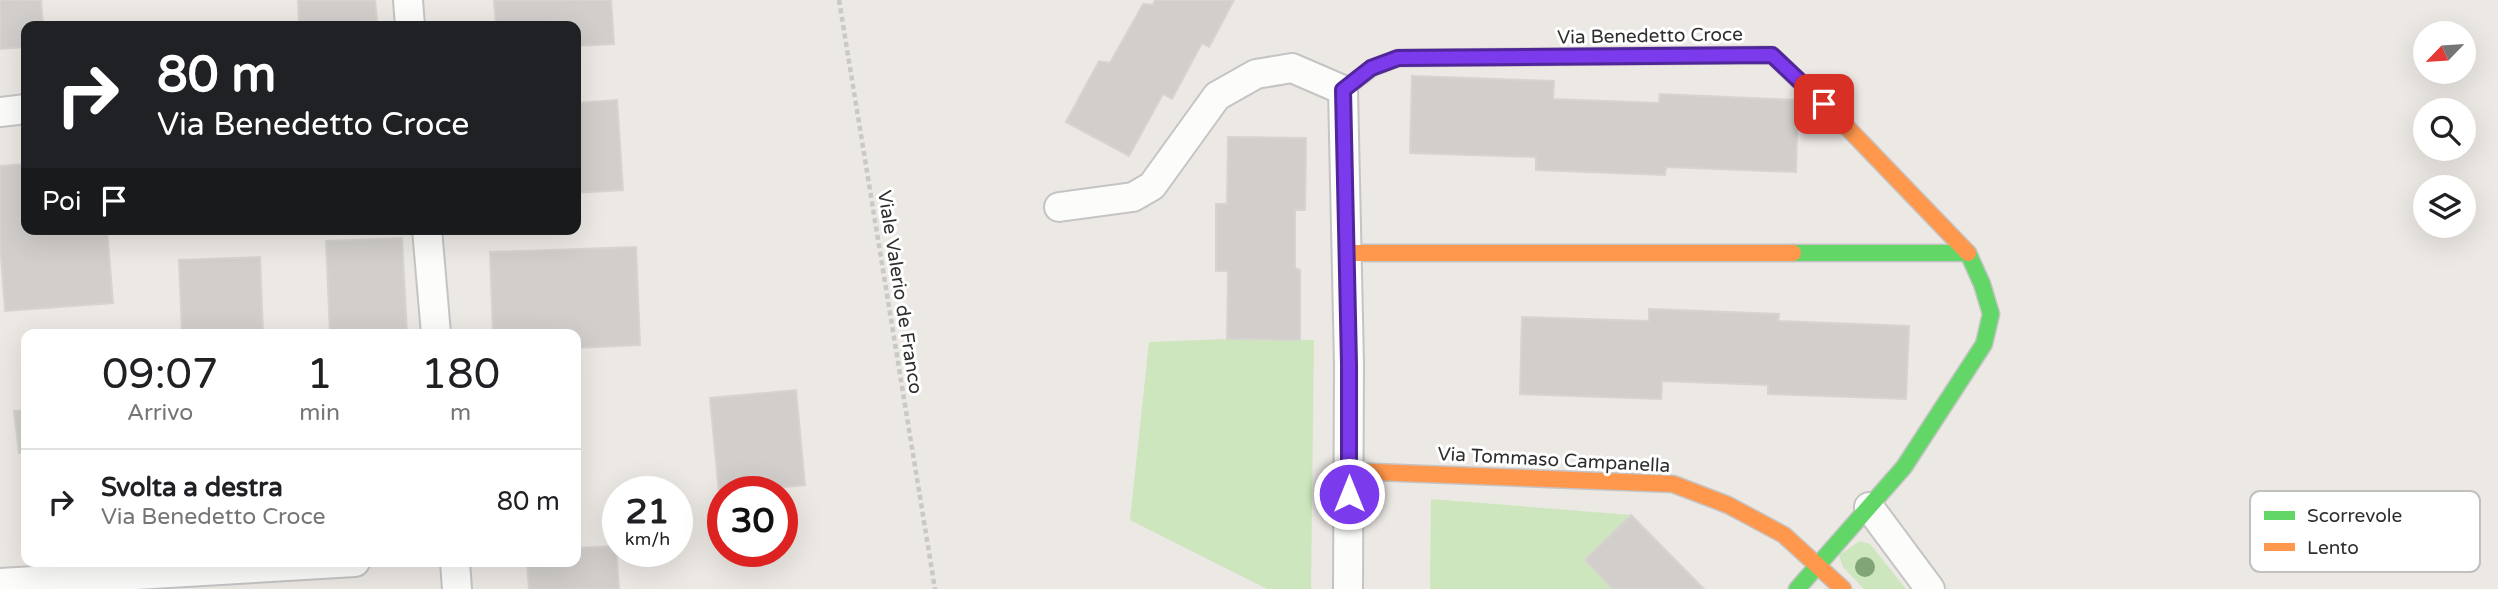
<!DOCTYPE html>
<html lang="it">
<head>
<meta charset="utf-8">
<style>
  :root { --surface:#fff; --page:#f6f6f6; --text:#202124; --muted:#757577; --line:#e0e0e0 }
  body { margin:0; font-family:"Varela Round",sans-serif; background:var(--page); color:var(--text); height:100vh; display:flex; flex-direction:column; font-size:26px; white-space:nowrap }
  * { box-sizing:border-box; margin:0 }
  p { font-size:23px; color:var(--muted) }
  .icon { flex:none; width:38px; height:38px; fill:none; stroke:currentColor; stroke-width:2; stroke-linecap:round; stroke-linejoin:round }
  .map { position:relative; flex:1; overflow:hidden }
  .side { position:absolute; left:21px; top:329px; width:560px; height:238px; display:flex; flex-direction:column; background:var(--surface); border-radius:14px; box-shadow:0 7px 28px #0002 }
  .side>* { flex:none }
  .guide { position:absolute; left:21px; top:21px; width:560px; height:214px; border-radius:14px; box-shadow:0 7px 28px #0002; background:#202124; color:#fff; overflow:hidden }
  .needle { width:46px; rotate:245deg }
  .buttons { position:absolute; left:2413px; top:21px; display:grid; gap:14px }
  .buttons a { display:grid; place-items:center; width:63px; height:63px; border-radius:50%; background:var(--surface); box-shadow:0 7px 28px #0002; font-size:35px }
  .speed { position:absolute; left:602px; top:476px; display:flex; gap:14px; font-size:35px; font-weight:700; text-align:center }
  .speed>* { display:grid; place-content:center; width:91px; height:91px; border-radius:50%; background:var(--surface); box-shadow:0 7px 28px #0002; line-height:1 }
  .speed small { font-size:18px; font-weight:400 }
  .speed .limit { border:10px solid #d22; background:#fff; color:#111 }
  .pin { position:absolute; display:grid; place-items:center; width:60px; height:60px; color:#fff; margin:-30px; border-radius:14px; box-shadow:0 4px 10px #0006 }
  .me { position:absolute; width:77px; margin:-38px; rotate:0deg; stroke-linejoin:round; filter:drop-shadow(0 0 5px #0008) }
  .turn { display:flex; align-items:center; gap:24px; height:147px; padding:0 21px; font-size:32px }
  .turn .icon { width:91px; height:91px; stroke-width:2.5 }
  .turn b { display:block; font-size:49px; line-height:60px }
  .then { display:flex; align-items:center; height:66px; padding:0 21px; background:#0003; gap:14px; font-size:26px }
  .eta { display:flex; justify-content:space-evenly; align-items:center; height:119px; text-align:center }
  .eta b { font-size:42px; font-weight:600; line-height:49px }
  ul { padding:0; list-style:none }
  li { display:flex; align-items:center; gap:21px; height:105px; padding:0 21px; border-top:2px solid var(--line) }
  li div { flex:1 }
  li b { display:block; font-size:26px }
  li em { font-style:normal }
  .map>svg:first-child { display:block }
</style>
</head>
<body>
<div class="map">
<svg width="2498" height="589" viewBox="0 0 2498 589">
  <rect width="100%" height="100%" fill="#ece8e4"/>
  <path fill="#cee6be" d="M1227 339 1314 340 1311 589H1267L1130 520 1149 342Z
    M1431 499 1631 515 1585 560 1613 589H1430Z
    M1860 541 1870 544 1906 589H1864L1843 567 1839 555Z"/>
  <path fill="#d1cecb" stroke="#d7d4d0" stroke-width="2" d="M0 0H41L43 26H26V47L0 49Z
    M298 0H375L377 21 299 25Z
    M494 0H611L614 44 576 46V26H496Z
    M1155 0H1234L1209 47 1202 43 1172 99 1163 94 1129 156 1066 122 1099 61 1110 63 1143 4 1153 5Z
    M1412 76 1554 81 1553 99 1659 103 1660 94 1798 100 1796 172 1666 167 1665 175 1536 170V157L1410 153Z
    M617 100 623 190 576 193V103Z
    M1228 137 1306 138 1305 210H1295V268L1300 270V340L1227 339 1228 271H1216V204H1227Z
    M26 164V229H107L113 303 5 311 0 241V166Z
    M402 238 407 334H330L326 241Z
    M636 247 640 345 576 348V334H493L490 252Z
    M260 257 263 334H182L179 260Z
    M1649 309 1779 314 1778 321 1909 326 1906 399 1768 394V385L1662 381 1661 399 1520 394 1522 317 1649 321Z
    M796 390 805 485 719 493 710 398Z
    M26 410V452L19 453 14 411Z
    M1631 515 1704 589H1613L1585 560Z
    M616 546 619 589H529L527 562H576V548Z"/>
  <g fill="none" stroke-linecap="round" stroke-linejoin="round">
    <g stroke="#c5c4c5" stroke-width="32">
      <path id="street" d="M408 0 410 26
        M0 112 26 109
        M1059 207 1133 197 1152 186 1217 96 1256 74 1292 68 1343 90 1349 364 1348 589
        M427 229 436 334
        M1869 507 1930 589
        M455 562 457 589
        M0 583 355 562"/>
    </g>
    <g stroke="#c5c4c5" stroke-width="19">
      <path id="fast" d="M1343 90 1372 68 1398 58 1760 55
        M1793 253H1968L1982 284 1991 314 1984 344 1904 467 1797 589"/>
    </g>
    <g stroke="#c5c4c5" stroke-width="19">
      <path id="slow" d="M1760 55H1772L1841 121 1968 253
        M1347 253H1793
        M1349 471 1673 484 1728 505 1784 535 1843 589"/>
    </g>
    <path stroke="#c9c9c8" stroke-width="4.5" stroke-dasharray="5 3.5" stroke-linecap="butt" d="M839 0 935 589"/>
    <use href="#street" stroke="#fcfcfb" stroke-width="28"/>
    <use href="#fast" stroke="#63d668" stroke-width="16"/>
    <use href="#slow" stroke="#ff974d" stroke-width="16"/>
  </g>
  <circle fill="#82a575" cx="1865" cy="567" r="10"/>
  <g fill="none" stroke-linecap="round" stroke-linejoin="round">
    <g stroke="#51269a" stroke-width="18">
      <path id="route" d="M1349 494V364L1343 90 1371 68 1398 58 1772 55 1824 104"/>
    </g>
    <use href="#route" stroke="#7c3aed" stroke-width="12"/>
  </g>
  <g text-anchor="middle" stroke-width="6" stroke-linejoin="round" paint-order="stroke">
    <g font-size="19" fill="#2e2e2e" stroke="#fff">
      <text transform="translate(1650 35) rotate(-1)" y="7">Via Benedetto Croce</text>
      <text transform="translate(901 292) rotate(81)" y="7">Viale Valerio de Franco</text>
      <text transform="translate(1554 459) rotate(3)" y="7">Via Tommaso Campanella</text>
    </g>
  </g>
  <rect x="2250" y="491" width="230" height="81" rx="10" fill="#fff" stroke="#c0c0c0" stroke-width="2"/>
  <rect x="2264" y="511" width="31" height="9" fill="#63d668"/>
  <rect x="2264" y="543" width="31" height="8" fill="#ff974d"/>
  <g font-size="19" fill="#2e2e2e">
    <text x="2307" y="522">Scorrevole</text>
    <text x="2307" y="554">Lento</text>
  </g>
</svg>
<div class="buttons">
<a><svg class="needle" viewBox="-14 -14 28 28"><path d="M0-13l5 13h-10z" fill="#e53935"/><path d="M0 13l5-13h-10z" fill="#757577"/></svg></a>
<a><svg class="icon" aria-label="search" viewBox="0 0 24 24"><circle cx="10" cy="10" r="6"/><path d="M15 15l6 6"/></svg></a>
<a><svg class="icon" aria-label="layers" viewBox="0 0 24 24"><path d="M12 4l9 5-9 5-9-5zM3 14l9 5 9-5"/></svg></a>
</div>
<div class="speed"><div>21<small>km/h</small></div><div class="limit">30</div></div>
<div class="pin" style="left:1824px;top:104px;background:#d93025"><svg class="icon" aria-label="arrive" viewBox="0 0 24 24"><path d="M6 21V4h12l-3 4 3 4H6"/></svg></div>
<svg class="me" style="left:1349px;top:494px" viewBox="-20 -20 40 40"><circle r="17" fill="#7c3aed" stroke="#fff" stroke-width="3"/><path d="M0-11L8 9 0 5-8 9z" fill="#fff"/></svg>
<div class="guide">
<div class="turn"><svg class="icon" aria-label="right" viewBox="0 0 24 24"><path d="M7 20v-9h11M14 6l5 5-5 5"/></svg><div><b>80 m</b>Via Benedetto Croce</div></div>
<div class="then">Poi<svg class="icon" aria-label="arrive" viewBox="0 0 24 24"><path d="M6 21V4h12l-3 4 3 4H6"/></svg></div>
</div>
<section class="side">
<div class="eta">
<div><b>09:07</b><p>Arrivo</p></div>
<div><b>1</b><p>min</p></div>
<div><b>180</b><p>m</p></div>
</div>
<ul>
<li><svg class="icon" aria-label="right" viewBox="0 0 24 24"><path d="M7 20v-9h11M14 6l5 5-5 5"/></svg><div><b>Svolta a destra</b><p>Via Benedetto Croce</p></div><em>80 m</em></li>
</ul>
</section>
</div>
</body>
</html>
